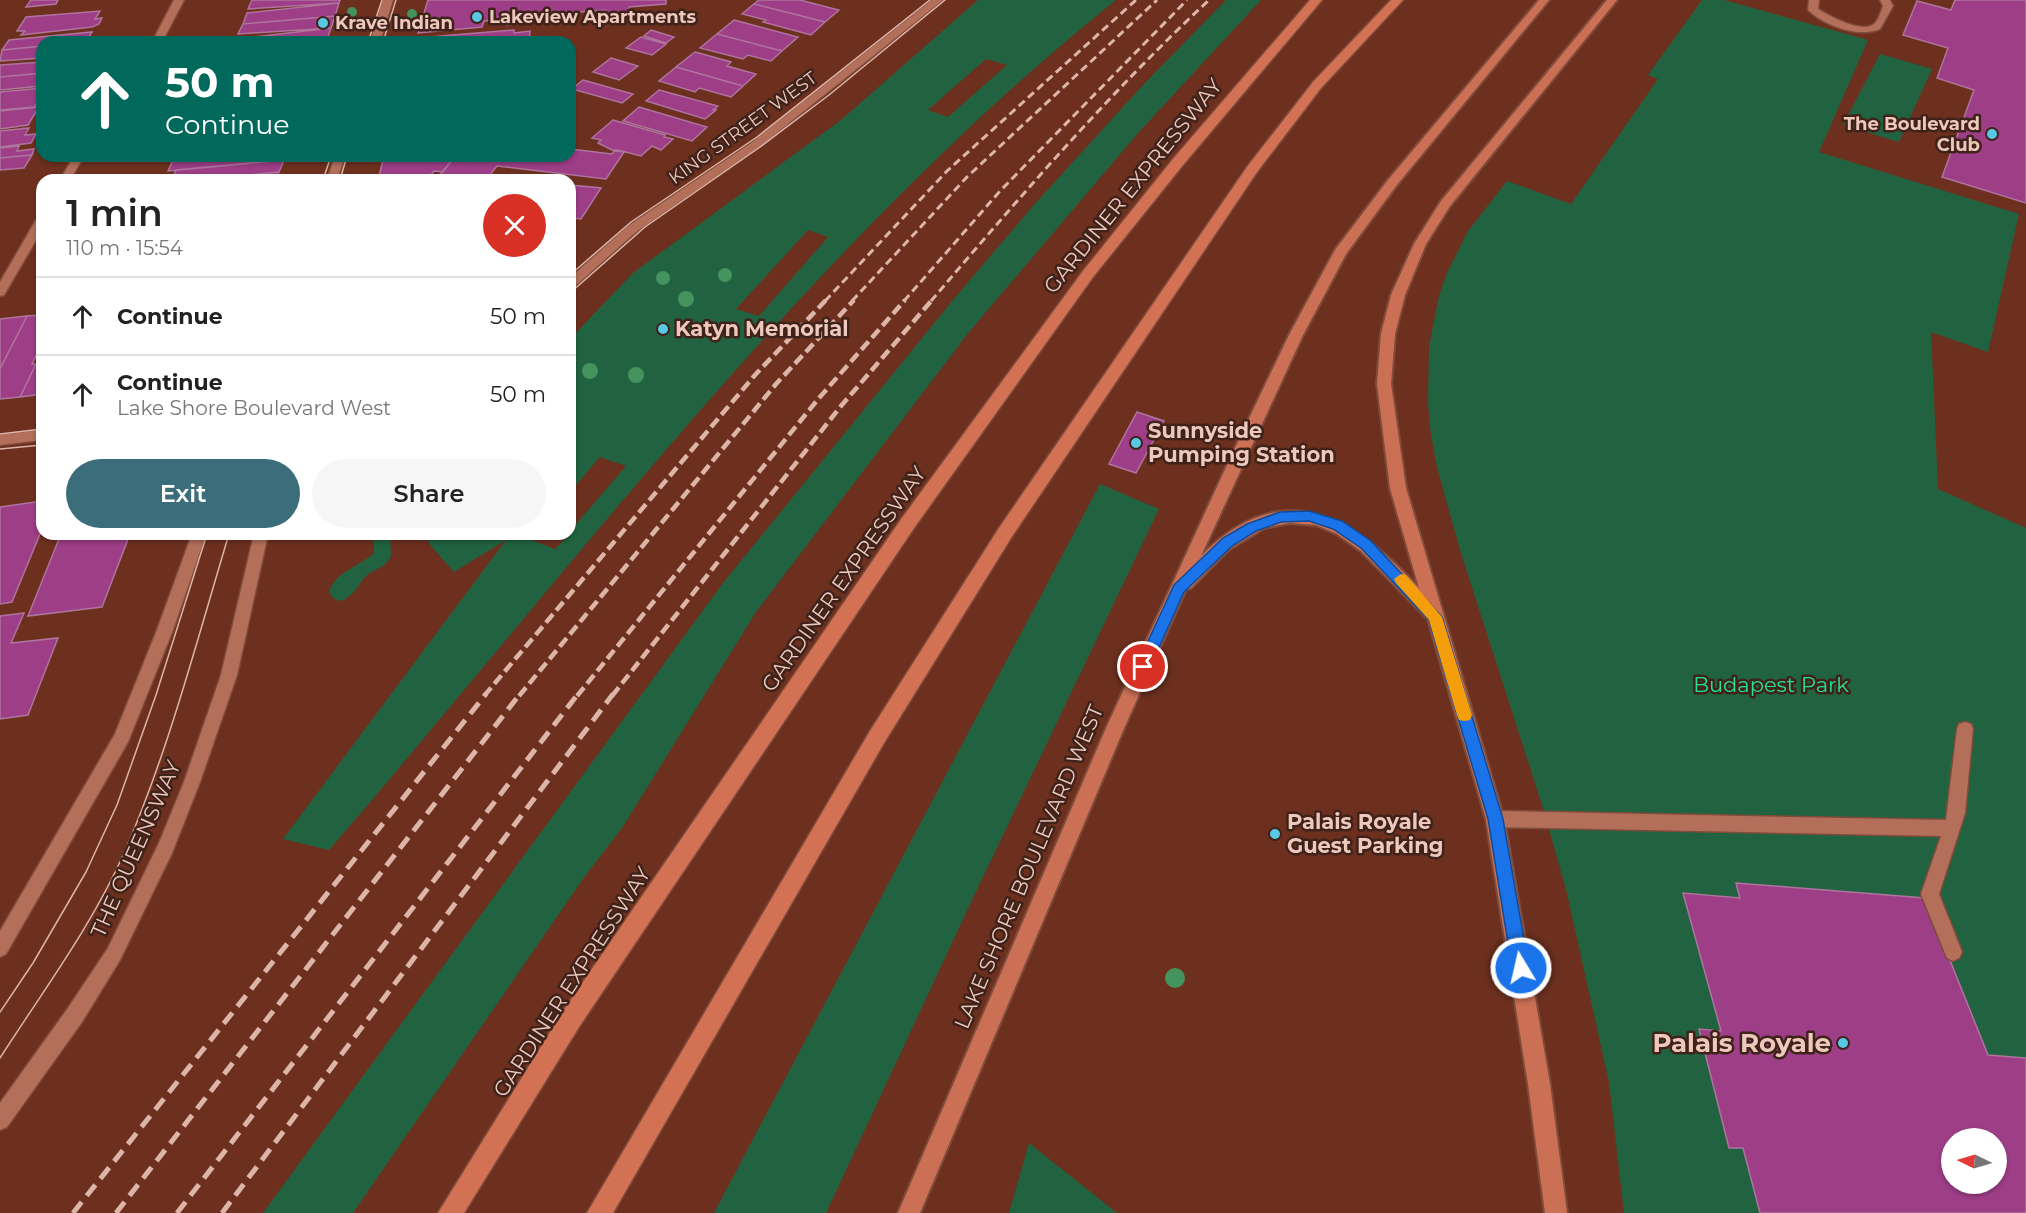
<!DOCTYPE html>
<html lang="en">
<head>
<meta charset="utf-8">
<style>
  :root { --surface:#fff; --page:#f6f6f6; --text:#222; --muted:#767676; --line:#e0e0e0; --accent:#3b6d7a }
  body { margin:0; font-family:Montserrat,sans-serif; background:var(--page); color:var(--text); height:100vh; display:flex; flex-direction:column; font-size:22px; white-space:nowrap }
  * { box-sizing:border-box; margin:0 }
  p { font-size:20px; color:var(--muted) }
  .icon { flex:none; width:33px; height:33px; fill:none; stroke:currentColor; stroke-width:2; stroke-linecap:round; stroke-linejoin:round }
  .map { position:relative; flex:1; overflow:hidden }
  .details { position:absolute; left:36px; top:174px; width:540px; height:366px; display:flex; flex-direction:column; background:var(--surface); border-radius:18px; box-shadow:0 2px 4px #0004 }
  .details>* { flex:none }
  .top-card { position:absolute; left:36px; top:36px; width:540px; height:126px; border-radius:18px; box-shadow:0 2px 4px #0004; background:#00695c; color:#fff; overflow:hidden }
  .needle { width:39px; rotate:275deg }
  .tools { position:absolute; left:1941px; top:1128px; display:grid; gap:12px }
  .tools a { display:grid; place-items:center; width:66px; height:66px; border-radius:50%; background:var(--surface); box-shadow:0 2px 4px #0004; font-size:30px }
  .pin { position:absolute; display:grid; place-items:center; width:51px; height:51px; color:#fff; margin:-26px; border:3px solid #fff; border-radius:50%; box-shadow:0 2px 6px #0007 }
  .me { position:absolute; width:66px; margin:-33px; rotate:351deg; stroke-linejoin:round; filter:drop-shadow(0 0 4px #0008) }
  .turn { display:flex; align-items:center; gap:21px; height:126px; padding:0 30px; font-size:27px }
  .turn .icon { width:78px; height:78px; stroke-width:2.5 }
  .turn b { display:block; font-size:42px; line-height:51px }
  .round { display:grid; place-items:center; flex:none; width:63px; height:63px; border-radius:32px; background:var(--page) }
  .overview { display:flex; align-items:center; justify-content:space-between; height:102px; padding:0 30px }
  h1 { font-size:36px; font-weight:600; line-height:45px }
  .cta { display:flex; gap:12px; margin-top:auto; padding:12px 30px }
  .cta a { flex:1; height:69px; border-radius:36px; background:var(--accent); color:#fff; font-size:24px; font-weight:600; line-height:69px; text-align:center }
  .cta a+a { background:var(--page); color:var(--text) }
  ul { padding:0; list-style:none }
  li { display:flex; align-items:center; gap:18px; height:78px; padding:0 30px; border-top:2px solid var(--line) }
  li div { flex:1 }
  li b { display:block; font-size:22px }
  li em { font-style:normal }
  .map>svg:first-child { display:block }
</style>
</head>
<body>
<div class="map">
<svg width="2026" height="1213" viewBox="0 0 2026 1213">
  <rect width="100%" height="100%" fill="#6d301e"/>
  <path fill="#216341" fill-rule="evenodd" d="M978 0H1116C814 242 581 558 329 850L283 839 506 540 454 572 431 546 424 534H533L529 539 555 549 570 534V531L626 466 600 457 570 492V339L633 273 841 120ZM986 59 1007 65 948 117 928 110ZM808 230 828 237 759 316 736 309Z
    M1226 0H1261L1139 132 969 332 756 612 622 828 585 876 353 1213H263L723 583 953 300 1033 206 1143 85Z
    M1702 0H1724L1868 40 1819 152 2019 214 1988 352 1931 332 1938 489 2026 528V1213H1624L1609 1082 1566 889 1542 805 1460 550 1437 467 1431 435 1428 404 1429 347 1439 296 1447 273 1468 231 1507 181 1571 204 1658 79 1648 75ZM1952 1138H1996V1184H1952Z
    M1880 54 1932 69 1899 142 1843 125Z
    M1100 484 1159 509 972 900 826 1213H714Z
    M365 534H390L391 556C385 569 374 568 365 577 356 587 354 596 341 601L334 599 329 592C336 571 359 567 374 553V542Z
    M1029 1143 1117 1213H1009Z"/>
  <path fill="#9d3e87" stroke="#af749e" stroke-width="1.5" fill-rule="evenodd" d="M31 0H58L56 4 26 7Z
    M252 0H340L339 3 248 9Z
    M428 0H666V4L629 7V14L604 16 605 10 532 16 531 23 506 25 507 19 484 21 482 27 418 33Z
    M759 0H800L839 10 825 22 754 4Z
    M1955 0H2026V203L1942 177 1974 90 1937 78 1948 48 1903 35 1917 1 1951 10Z
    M339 3 335 16 243 24 247 13Z
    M754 4 825 22 811 35 763 22 766 20 742 14Z
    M100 11 95 19 102 18 99 24 92 27 21 35 25 31H17L26 17Z
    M335 16 331 28 238 34 243 24Z
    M734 20 798 37 782 51 717 34Z
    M331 28 326 42H235L236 39Z
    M514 30V33L530 31 529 42H416L417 38Z
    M651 30 674 37 666 43 644 36Z
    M92 32 86 42H42V46L2 50 9 40Z
    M717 34 782 51 771 61 748 55 743 59 700 48Z
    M641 37 666 44 652 55 626 48Z
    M42 46V58L0 61 2 50Z
    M695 52 731 62 727 66 756 74 743 86 676 67Z
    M611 58 638 66 619 80 593 72Z
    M42 62V73L0 77V65Z
    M676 67 743 86 731 97 699 88 695 92 659 81Z
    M42 73V86L0 90V77Z
    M583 80 633 94 622 103 572 89Z
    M42 88V104H36L34 107 0 110V92Z
    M659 90 718 106 713 110H716L705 119 646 101Z
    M39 107 28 125 0 129V111Z
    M639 107 707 127 692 141 623 121Z
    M613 120 665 135 664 137 673 139 661 150 652 146 641 156 618 150H612L598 143 601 140 592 138Z
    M29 128 25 135 36 134 31 143 0 147V131Z
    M19 146 17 151 34 149 32 155 0 158V148Z
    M570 149 612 154 614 151 624 152 606 179 497 166 489 176 527 180H436L455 156H570Z
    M32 155 24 168 0 170V158Z
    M200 156H285L284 160 168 171 174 158Z
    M384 156H437L435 158 452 160 443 172 434 171 427 180H378Z
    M284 160 279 172 199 180H172L176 170Z
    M279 172 276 180H199Z
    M570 185 601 188 581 219 572 218 573 216 570 215Z
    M42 315V344L32 364H36L20 397 0 399V369L27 316Z
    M27 316 0 369V319Z
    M42 363V394L20 397 36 364Z
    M1137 412 1164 421 1136 473 1109 464Z
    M42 501V529L12 602 0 604V507Z
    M61 534H130L102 607 28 616Z
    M24 613 11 643 58 638 28 715 0 719V616Z
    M1736 883 1925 898 1988 1055 2026 1058V1213H1760L1743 1148H1729L1699 1029 1721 1031 1683 893 1740 898ZM1952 1138H1996V1184H1952Z"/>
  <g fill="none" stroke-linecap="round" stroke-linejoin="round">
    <g stroke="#7f4b3a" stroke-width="3">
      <path id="service" d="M174 0H184L162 42H152Z
        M1809 0H1819L1818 9C1829 16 1864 35 1875 23 1879 19 1881 11 1883 6L1880 0H1890L1893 6 1880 29C1858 38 1825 26 1808 10Z
        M74 156H84L70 180H60Z
        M42 217V230L4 295 0 296V282L36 220Z
        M1965 722 1971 724 1973 729 1965 813 1939 894 1962 952 1959 958 1953 961 1947 958 1921 894 1941 836 1495 827 1489 825 1486 819 1489 813 1495 811 1946 820 1957 729 1959 724Z"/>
    </g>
    <g stroke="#7f4b3a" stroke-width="3">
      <path id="tertiary" d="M42 430V440L0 445V435Z"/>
    </g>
    <g stroke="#7f4b3a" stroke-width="3">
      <path id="secondary" d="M383 0H393L380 42H370Z
        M932 0H943L759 147 636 232 574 287 570 288V278L628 226 751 143Z
        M335 156H345L337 180H327Z
        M192 534H206L173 630 128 742 6 954 0 957V931L115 734 157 630Z
        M254 534H268L237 675 200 782 172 853 120 960 82 1022 7 1127 0 1130V1103L68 1008 108 948 159 843 184 782 221 675Z"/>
    </g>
    <g stroke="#7f4b3a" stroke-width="4">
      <path id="trunk" d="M1539 0H1549L1396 186 1346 254 1303 335 1201 556C1283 473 1353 517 1419 588L1390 488 1377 384 1381 334 1391 295 1414 244 1441 201 1607 0H1617L1450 206 1426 244 1405 295 1395 334 1391 384 1406 488 1504 819 1550 1084 1567 1213H1545L1528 1084 1486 819 1428 619 1361 551 1337 534 1316 525 1290 523 1264 528 1228 550 1191 588 1186 589 1125 726 920 1213H898L1107 726 1234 450 1289 335 1335 250 1388 180Z"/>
    </g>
    <g stroke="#7f4b3a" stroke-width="3">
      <path id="motorway" d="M1310 0H1322L1183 165 1093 277 914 528 579 1027 464 1213H438L563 1011 902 518 1083 271 1173 159Z
        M1391 0H1403L1321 88 1257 172 1011 538 884 743 613 1213H587L870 731 999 528 1247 167 1313 82Z"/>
    </g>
    <use href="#service" fill="#b36f5a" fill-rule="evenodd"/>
    <use href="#tertiary" fill="#b36f5a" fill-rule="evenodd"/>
    <use href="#secondary" fill="#b36f5a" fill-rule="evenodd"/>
    <use href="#trunk" fill="#cc7055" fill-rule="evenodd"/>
    <use href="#motorway" fill="#d27154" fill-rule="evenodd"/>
    <path stroke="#ddb4a8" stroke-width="1.5" d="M368 42 382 0
      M383 42 396 0
      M323 180 331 156
      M340 180 347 156
      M570 275 631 222 757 137 930 0
      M570 293 645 227 760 147 829 95 945 0
      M0 434 42 429
      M0 449 42 445
      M0 1012 33 963 86 872 117 805 156 695 207 534
      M0 1058C43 991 93 924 125 851 169 749 197 640 229 534"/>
    <path stroke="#ddb4a8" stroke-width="3" stroke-dasharray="8 4.5" stroke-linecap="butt" d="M825 301 947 171 1136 0
      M852 301 967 177 1157 0
      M904 301 1000 191 1187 0
      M931 301C1019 198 1109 93 1209 0"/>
    <path stroke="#ddb4a8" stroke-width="4.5" stroke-dasharray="11 5" stroke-linecap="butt" d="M484 696 755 375 826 300
      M519 696 776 384 854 300
      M577 696 819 398 905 300
      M612 696 841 406 932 300"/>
    <path stroke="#ddb4a8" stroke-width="5" stroke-dasharray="14 8" stroke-linecap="butt" d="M73 1213 486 694
      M116 1213 520 694
      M177 1213 578 694
      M222 1213 613 694"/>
  </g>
  <g fill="#44925d">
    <circle cx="352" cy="12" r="5"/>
    <circle cx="412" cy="14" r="5"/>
    <circle cx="725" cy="275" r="7"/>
    <circle cx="663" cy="278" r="7"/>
    <circle cx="686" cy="299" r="8"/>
    <circle cx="590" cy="371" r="8"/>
    <circle cx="636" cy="375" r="8"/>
    <circle cx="1175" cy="978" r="10"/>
  </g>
  <path fill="#1a73e8" stroke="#114b97" stroke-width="1.5" d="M1309 511 1342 521 1371 541 1442 617 1503 819 1529 968 1526 973 1521 976 1515 973 1512 968 1488 819 1429 620 1361 548 1333 529 1309 521 1281 522 1256 531 1232 546 1184 592 1148 672H1138L1136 667 1174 585 1223 538 1247 524 1280 512Z"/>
  <path fill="#f59e0b" d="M1401 574 1406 575 1442 617 1472 715 1470 720 1464 721 1459 720 1457 715 1429 620 1396 583 1394 579Z"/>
  <g fill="#59c8e5" stroke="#3f231a" stroke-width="2">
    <circle cx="477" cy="17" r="6"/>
    <circle cx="323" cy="23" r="6"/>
    <circle cx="1992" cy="134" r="6"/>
    <circle cx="663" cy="329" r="6"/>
    <circle cx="1136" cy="443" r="6"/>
    <circle cx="1275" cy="834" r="6"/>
    <circle cx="1843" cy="1043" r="6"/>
  </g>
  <g text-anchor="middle" stroke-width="5" stroke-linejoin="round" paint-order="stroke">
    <g font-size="18" font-weight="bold" fill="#eec8bd" stroke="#3f231a" text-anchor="start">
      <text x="489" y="23">Lakeview Apartments</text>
      <text x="335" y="29">Krave Indian</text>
      <text x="1980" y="130" text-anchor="end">The Boulevard<tspan x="1980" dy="21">Club</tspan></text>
    </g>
    <g font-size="18" fill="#eec8bd" stroke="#3f231a">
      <text transform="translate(743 128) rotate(-36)" y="6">KING STREET WEST</text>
    </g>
    <g font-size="21" fill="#eec8bd" stroke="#3f231a">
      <text transform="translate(1133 186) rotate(-51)" y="7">GARDINER EXPRESSWAY</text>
      <text transform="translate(844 579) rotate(-55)" y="7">GARDINER EXPRESSWAY</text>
      <text transform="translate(136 849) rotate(-66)" y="7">THE QUEENSWAY</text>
      <text transform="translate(1029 867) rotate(-67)" y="7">LAKE SHORE BOULEVARD WEST</text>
      <text transform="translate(572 982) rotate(-57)" y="7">GARDINER EXPRESSWAY</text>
    </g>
    <g font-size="21" font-weight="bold" fill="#eec8bd" stroke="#3f231a" text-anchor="start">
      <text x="675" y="336">Katyn Memorial</text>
      <text x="1148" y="438">Sunnyside<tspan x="1148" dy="24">Pumping Station</tspan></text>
      <text x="1287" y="829">Palais Royale<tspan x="1287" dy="24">Guest Parking</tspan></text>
    </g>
    <g font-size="21" fill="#22e391" stroke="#3f231a">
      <text x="1771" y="692">Budapest Park</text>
    </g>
    <g font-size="26" font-weight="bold" fill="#eec8bd" stroke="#3f231a" text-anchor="end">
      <text x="1831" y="1052">Palais Royale</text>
    </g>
  </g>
</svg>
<div class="tools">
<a><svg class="needle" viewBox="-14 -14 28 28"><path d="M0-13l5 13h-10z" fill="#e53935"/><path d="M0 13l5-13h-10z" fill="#767676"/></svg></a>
</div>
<div class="pin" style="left:1143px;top:667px;background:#d93025"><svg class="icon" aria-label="arrive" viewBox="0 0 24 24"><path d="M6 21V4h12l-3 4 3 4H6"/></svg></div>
<svg class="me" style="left:1521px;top:968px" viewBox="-20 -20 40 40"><circle r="17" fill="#1a73e8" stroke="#fff" stroke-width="3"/><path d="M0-11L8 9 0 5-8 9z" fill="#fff"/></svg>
<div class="top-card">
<div class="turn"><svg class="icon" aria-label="ahead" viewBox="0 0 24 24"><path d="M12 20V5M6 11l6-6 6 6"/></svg><div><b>50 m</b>Continue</div></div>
</div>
<section class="details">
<div class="overview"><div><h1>1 min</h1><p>110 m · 15:54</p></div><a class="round" style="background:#d93025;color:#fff"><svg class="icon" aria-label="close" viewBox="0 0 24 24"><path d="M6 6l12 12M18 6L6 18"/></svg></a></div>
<ul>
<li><svg class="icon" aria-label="ahead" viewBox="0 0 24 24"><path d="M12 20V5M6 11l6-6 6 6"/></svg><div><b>Continue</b></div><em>50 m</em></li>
<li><svg class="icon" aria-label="ahead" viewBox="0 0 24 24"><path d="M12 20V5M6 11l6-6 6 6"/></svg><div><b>Continue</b><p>Lake Shore Boulevard West</p></div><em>50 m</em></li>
</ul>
<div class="cta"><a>Exit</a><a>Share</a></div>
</section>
</div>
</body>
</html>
